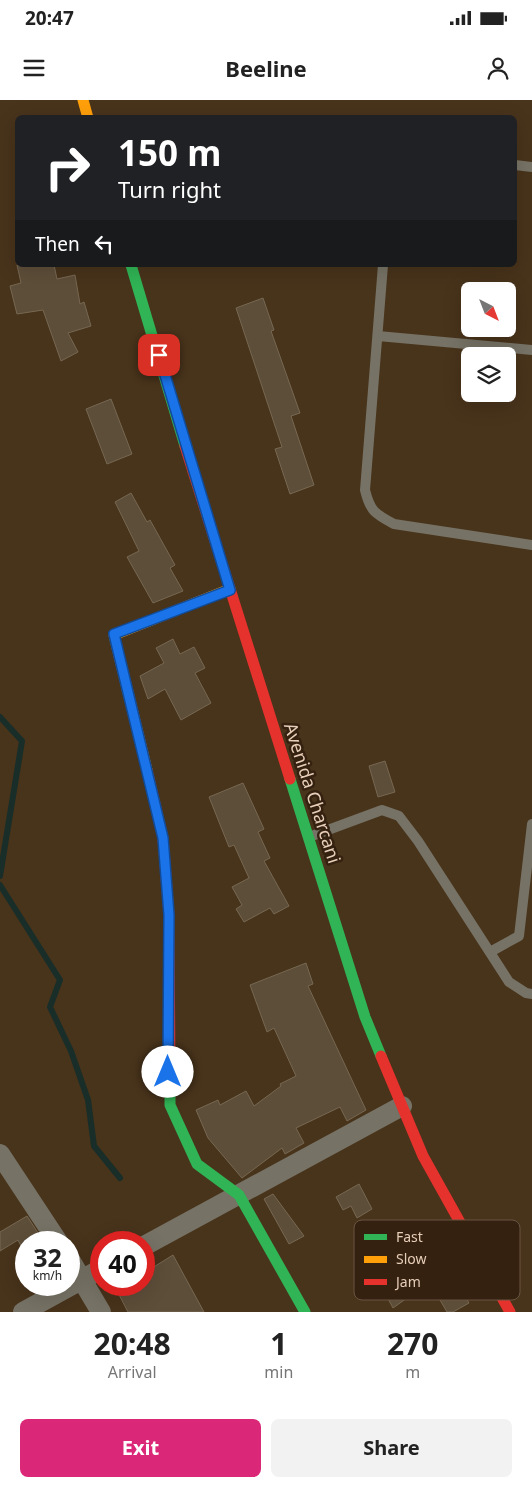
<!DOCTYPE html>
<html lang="en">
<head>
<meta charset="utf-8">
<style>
  :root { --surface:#fff; --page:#f2f2f2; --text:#222; --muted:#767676; --accent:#db2777 }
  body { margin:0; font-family:"Noto Sans",sans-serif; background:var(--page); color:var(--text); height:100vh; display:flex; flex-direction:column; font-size:19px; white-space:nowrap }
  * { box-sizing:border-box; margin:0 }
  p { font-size:16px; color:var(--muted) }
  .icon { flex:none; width:28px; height:28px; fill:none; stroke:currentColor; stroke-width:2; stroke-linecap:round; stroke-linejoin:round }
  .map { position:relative; height:1212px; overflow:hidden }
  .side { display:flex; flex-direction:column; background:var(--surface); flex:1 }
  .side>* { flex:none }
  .top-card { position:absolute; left:15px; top:15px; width:502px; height:152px; border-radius:8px; box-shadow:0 5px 20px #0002; background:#202124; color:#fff; overflow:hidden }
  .needle { width:32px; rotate:138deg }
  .controls { position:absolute; left:461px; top:182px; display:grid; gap:10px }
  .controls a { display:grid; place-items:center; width:55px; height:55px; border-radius:8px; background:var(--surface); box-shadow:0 5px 20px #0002; font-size:25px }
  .speed { position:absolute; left:15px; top:1131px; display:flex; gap:10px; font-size:25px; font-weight:700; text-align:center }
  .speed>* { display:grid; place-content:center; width:65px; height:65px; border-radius:50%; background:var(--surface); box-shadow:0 5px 20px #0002; line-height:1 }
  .speed small { font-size:12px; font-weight:400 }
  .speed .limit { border:8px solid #d22; background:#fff; color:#111 }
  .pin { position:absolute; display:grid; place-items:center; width:42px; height:42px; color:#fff; margin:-21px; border-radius:10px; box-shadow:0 2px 8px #0006 }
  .me { position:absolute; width:55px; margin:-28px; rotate:0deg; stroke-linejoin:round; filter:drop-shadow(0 0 4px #0008) }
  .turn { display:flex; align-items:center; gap:18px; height:105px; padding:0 20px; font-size:22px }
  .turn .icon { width:65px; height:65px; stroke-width:2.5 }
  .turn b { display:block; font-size:35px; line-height:42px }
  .then { display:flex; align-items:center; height:48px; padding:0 20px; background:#0003; gap:10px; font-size:19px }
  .eta { display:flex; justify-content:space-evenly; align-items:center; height:85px; text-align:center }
  .eta b { font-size:30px; font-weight:700; line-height:35px }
  .cta { display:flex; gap:10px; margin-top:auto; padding:10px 20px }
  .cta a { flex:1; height:58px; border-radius:8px; background:var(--accent); color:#fff; font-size:20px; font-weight:700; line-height:58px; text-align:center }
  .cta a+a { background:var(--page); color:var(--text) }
  .status { display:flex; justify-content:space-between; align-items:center; height:35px; padding:0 25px; background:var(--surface); direction:ltr }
  .status svg { height:14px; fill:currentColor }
  header { display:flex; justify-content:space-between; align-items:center; height:65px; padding:0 20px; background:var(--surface); font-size:22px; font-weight:700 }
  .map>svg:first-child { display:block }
</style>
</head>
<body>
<div class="status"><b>20:47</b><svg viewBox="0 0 49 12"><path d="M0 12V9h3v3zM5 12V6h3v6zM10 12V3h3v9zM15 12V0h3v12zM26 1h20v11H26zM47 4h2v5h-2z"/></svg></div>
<header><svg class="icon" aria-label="menu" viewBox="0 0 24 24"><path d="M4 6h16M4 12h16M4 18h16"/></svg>Beeline<svg class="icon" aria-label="person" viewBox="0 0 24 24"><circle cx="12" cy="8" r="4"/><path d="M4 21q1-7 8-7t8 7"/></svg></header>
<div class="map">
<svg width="532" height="1212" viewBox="0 0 532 1212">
  <rect width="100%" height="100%" fill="#48331b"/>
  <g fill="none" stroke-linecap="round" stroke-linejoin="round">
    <path stroke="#192e28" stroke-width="6" d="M0 617 22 641 0 776
      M0 785 60 880 50 907 71 951 88 1000 94 1046 120 1078"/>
  </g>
  <path fill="#5d4e39" stroke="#776853" d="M17 165H54L57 179 75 175 80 204 84 202 91 226 68 233 78 252 61 261 43 210 17 214 10 186 21 183Z
    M263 198 274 230 271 231 300 313 291 316 314 385 290 394 275 349 282 347 236 208Z
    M111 299 132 354 107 364 86 309Z
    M131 393 147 422 150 420 175 465 170 468 183 491 153 503 127 457 139 451 115 402Z
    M173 539 180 554 194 547 205 568 195 573 211 603 181 620 165 589 148 599 140 576 164 563 156 548Z
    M385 661 395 692 378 697 369 666Z
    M243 683 264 729 258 732 270 758 264 761 289 806 274 814 270 808 244 822 236 809 242 805 232 787 249 778 234 745 229 747 209 697Z
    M306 863 313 884 308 886 366 1010 347 1021 340 1007 296 1028 304 1043 285 1054 282 1048 242 1078 208 1038 196 1010 218 1000 220 1005 246 991 254 1006 281 986 280 984 296 976 274 928 267 932 250 885Z
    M359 1084 372 1109 357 1118 351 1106 343 1110 336 1097Z
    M273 1094 304 1136 289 1144 264 1099Z
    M27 1116 40 1136 21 1146 18 1140 0 1151V1132Z
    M391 1138 399 1153 390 1158 414 1193 393 1208 364 1153Z
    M173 1155 204 1212H128L114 1185H144V1173Z
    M461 1189 469 1203 453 1212H447L440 1200Z"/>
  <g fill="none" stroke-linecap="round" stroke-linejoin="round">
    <path stroke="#767265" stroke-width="10" d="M515 65 532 67
      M383 165 365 390C370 411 375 414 394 424L532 445
      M378 236 532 250
      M309 737 382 710 399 716 418 741 509 882 526 893 532 894
      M490 852 519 836 532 724"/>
    <path stroke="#767265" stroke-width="20" d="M0 1054 58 1142
      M144 1146 402 1006
      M69 1158 101 1212
      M23 1212 101 1169"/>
    <path stroke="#30b455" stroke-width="11" d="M131 165 185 346
      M290 679 365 917 381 956
      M170 980V1005L197 1064 239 1095 305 1212"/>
    <path stroke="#ff9f0a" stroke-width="11" d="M83 0 88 18
      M147 670 114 535 230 489"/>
    <path stroke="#e5322d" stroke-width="11" d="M185 346 290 679
      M147 670 163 738 169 815 170 980
      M381 956 423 1056 510 1212"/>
  </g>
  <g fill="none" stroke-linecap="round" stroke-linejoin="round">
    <g stroke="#114b97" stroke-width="12">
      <path id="route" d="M159 255 230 490 114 534 163 738 169 815 168 972"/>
    </g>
    <use href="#route" stroke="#1a73e8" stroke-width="9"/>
  </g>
  <g text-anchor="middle" stroke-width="5" stroke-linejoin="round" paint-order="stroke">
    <g font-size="18" fill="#e7ceb9" stroke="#342110">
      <text transform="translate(312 693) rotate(72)" y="6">Avenida Charcani</text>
    </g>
  </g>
  <rect x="354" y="1120" width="166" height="80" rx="8" fill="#342110" stroke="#6a5543" stroke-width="1"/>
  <rect x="364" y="1134" width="23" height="6" fill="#30b455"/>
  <rect x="364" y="1156" width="23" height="7" fill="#ff9f0a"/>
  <rect x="364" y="1179" width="23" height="6" fill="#e5322d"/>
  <g font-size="14" fill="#e7ceb9">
    <text x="396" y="1142">Fast</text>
    <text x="396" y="1164">Slow</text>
    <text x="396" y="1187">Jam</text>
  </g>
</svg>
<div class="controls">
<a><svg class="needle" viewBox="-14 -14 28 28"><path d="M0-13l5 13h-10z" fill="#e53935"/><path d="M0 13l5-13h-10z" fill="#767676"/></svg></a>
<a><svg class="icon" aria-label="layers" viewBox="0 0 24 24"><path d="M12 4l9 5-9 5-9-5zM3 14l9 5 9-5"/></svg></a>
</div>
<div class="speed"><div>32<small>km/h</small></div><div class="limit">40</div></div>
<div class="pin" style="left:159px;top:255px;background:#d93025"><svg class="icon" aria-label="arrive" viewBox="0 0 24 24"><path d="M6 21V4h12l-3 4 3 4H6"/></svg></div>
<svg class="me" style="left:168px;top:972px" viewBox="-20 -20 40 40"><circle r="19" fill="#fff"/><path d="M0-13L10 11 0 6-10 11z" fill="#1a73e8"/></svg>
<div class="top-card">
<div class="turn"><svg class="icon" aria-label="right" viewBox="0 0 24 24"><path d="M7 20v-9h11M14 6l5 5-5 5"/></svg><div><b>150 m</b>Turn right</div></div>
<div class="then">Then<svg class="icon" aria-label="left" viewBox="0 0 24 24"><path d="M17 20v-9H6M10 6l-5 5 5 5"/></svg></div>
</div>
</div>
<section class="side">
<div class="eta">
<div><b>20:48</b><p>Arrival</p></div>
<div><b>1</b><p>min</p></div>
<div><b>270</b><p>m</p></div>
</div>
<div class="cta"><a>Exit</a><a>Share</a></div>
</section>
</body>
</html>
